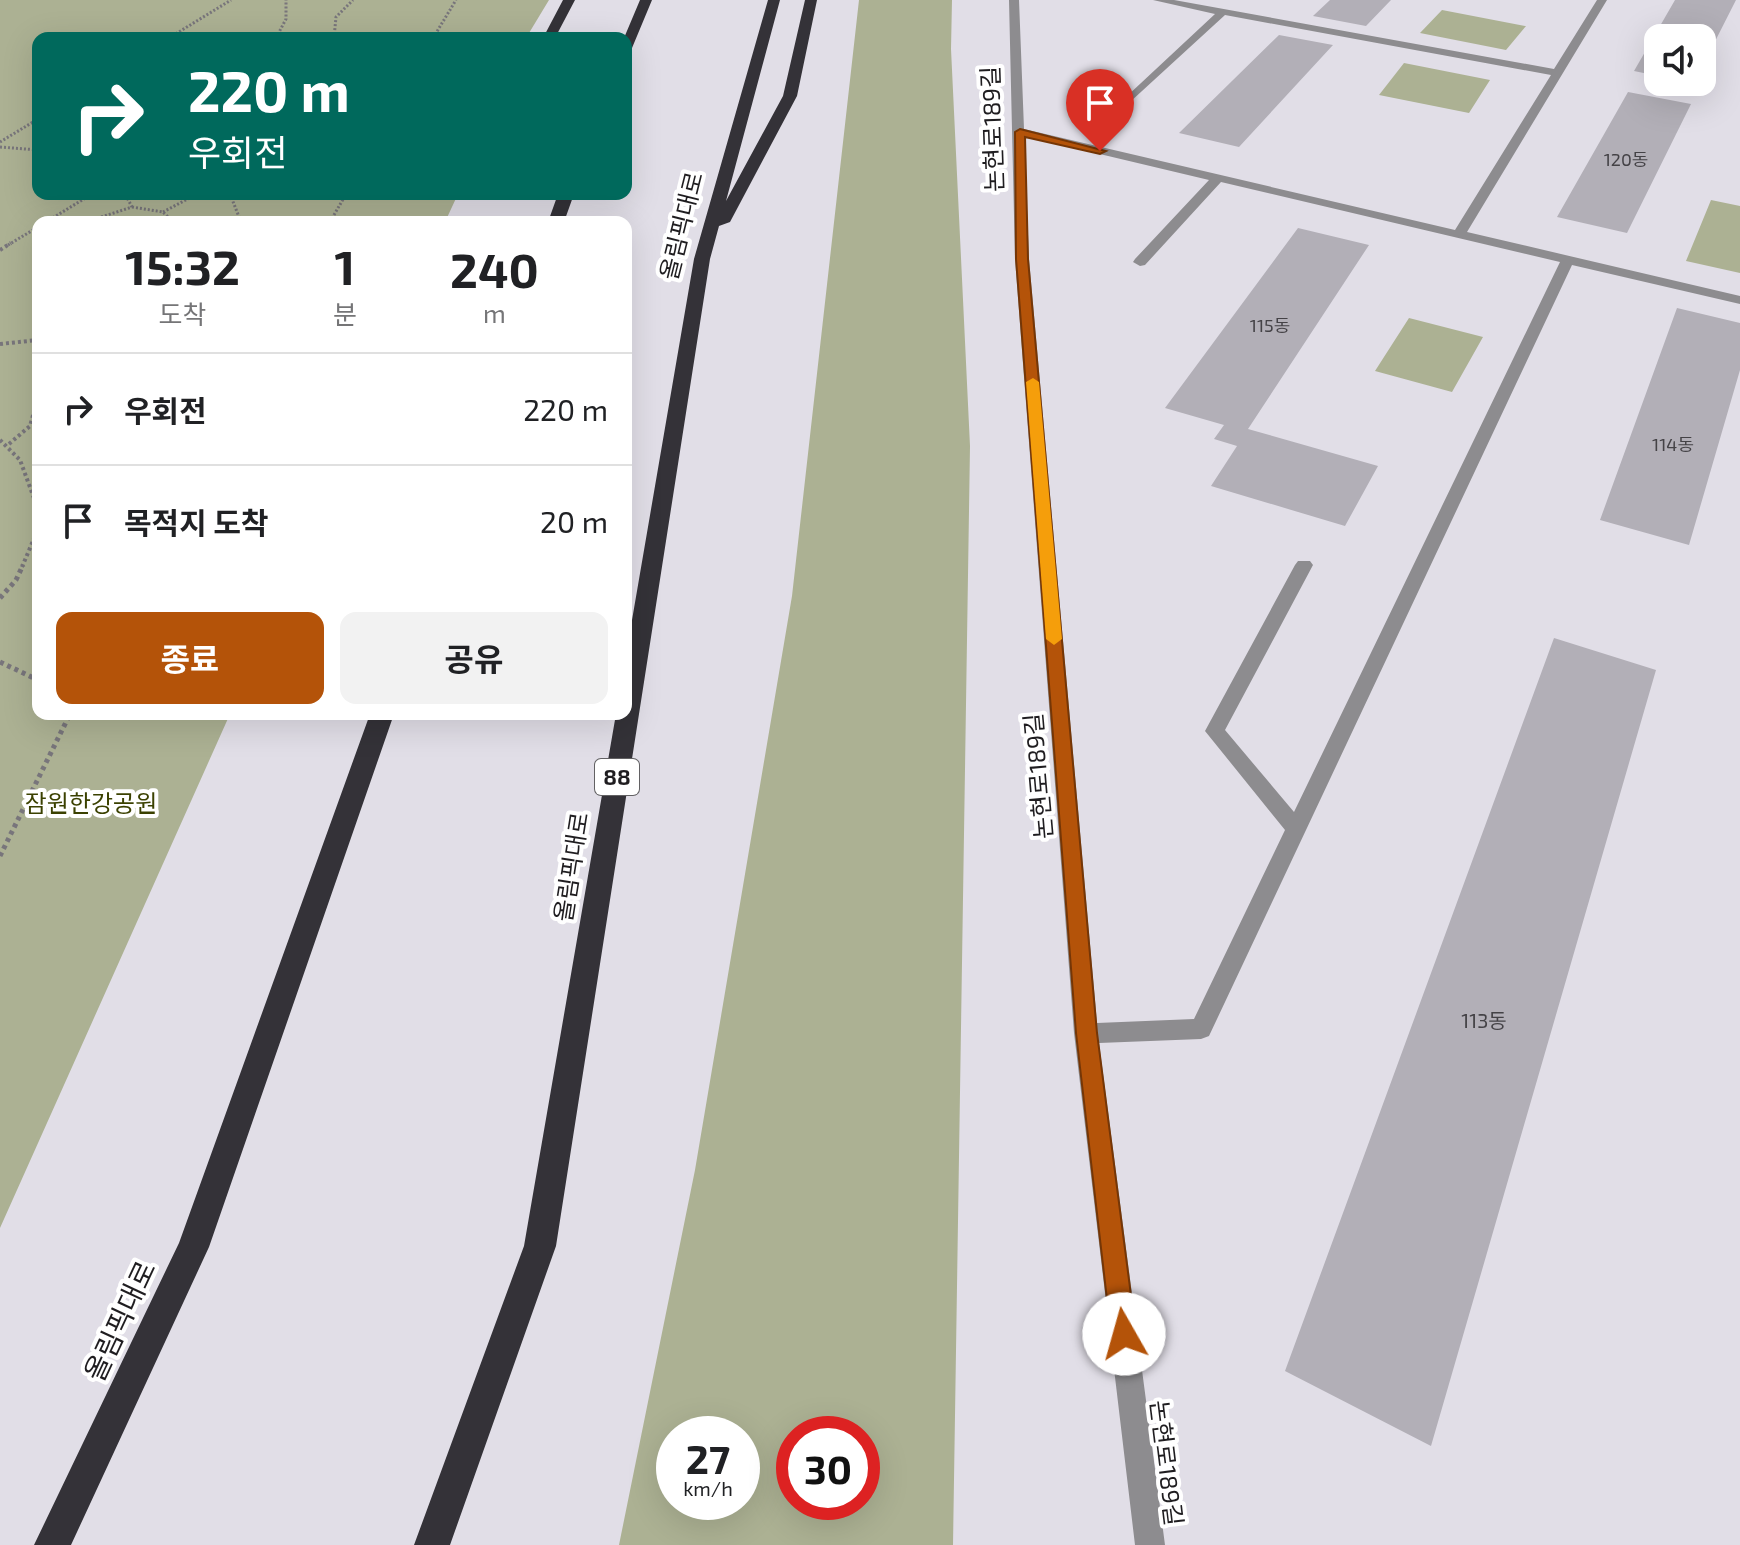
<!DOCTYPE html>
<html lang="ko">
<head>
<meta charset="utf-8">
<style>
  :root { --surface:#fff; --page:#f2f2f2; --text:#202124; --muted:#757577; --line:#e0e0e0; --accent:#b45309 }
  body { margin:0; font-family:"Exo 2","Noto Sans KR",sans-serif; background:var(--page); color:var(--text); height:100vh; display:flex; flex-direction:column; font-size:30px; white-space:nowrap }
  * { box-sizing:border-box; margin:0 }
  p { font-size:26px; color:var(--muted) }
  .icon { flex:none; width:44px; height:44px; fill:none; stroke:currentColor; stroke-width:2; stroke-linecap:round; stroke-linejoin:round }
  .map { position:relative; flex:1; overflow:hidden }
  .sheet { position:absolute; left:32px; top:216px; width:600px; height:504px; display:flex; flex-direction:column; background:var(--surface); border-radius:16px; box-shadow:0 8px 32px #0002 }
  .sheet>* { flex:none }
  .top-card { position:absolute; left:32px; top:32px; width:600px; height:168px; border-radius:16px; box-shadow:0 8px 32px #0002; background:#00695c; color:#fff; overflow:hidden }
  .tools { position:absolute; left:1644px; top:24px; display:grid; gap:16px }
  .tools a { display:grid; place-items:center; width:72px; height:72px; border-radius:16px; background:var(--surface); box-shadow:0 8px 32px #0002; font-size:40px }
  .speed { position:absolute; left:656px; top:1416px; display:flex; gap:16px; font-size:40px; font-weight:700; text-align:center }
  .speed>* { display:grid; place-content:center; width:104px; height:104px; border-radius:50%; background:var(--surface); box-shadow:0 8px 32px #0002; line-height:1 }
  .speed small { font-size:20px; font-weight:400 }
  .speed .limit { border:12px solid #d22; background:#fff; color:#111 }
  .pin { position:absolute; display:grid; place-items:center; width:68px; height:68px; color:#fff; margin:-82px -34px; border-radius:50% 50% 50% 0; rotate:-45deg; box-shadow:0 0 8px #0007 }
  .pin .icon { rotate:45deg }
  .me { position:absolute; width:88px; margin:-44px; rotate:353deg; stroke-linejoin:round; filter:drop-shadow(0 0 6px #0008) }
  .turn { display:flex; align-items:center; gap:28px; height:168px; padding:0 24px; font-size:36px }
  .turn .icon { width:104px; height:104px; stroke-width:2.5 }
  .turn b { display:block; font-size:56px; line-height:68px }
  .eta { display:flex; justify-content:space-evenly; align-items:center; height:136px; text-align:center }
  .eta b { font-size:48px; font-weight:700; line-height:56px }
  .cta { display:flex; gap:16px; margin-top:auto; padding:16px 24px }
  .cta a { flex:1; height:92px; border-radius:16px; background:var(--accent); color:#fff; font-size:32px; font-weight:700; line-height:92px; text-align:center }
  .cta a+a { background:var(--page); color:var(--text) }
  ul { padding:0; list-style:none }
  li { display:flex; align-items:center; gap:24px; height:112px; padding:0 24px; border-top:2px solid var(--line) }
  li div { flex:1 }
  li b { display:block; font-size:30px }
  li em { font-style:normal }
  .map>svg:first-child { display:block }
</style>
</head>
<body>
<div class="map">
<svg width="1740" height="1545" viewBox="0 0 1740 1545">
  <rect width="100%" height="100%" fill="#e1dee7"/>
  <path fill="#acb193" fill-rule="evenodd" d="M0 0H549L526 38H38V194H458L445 222H38V714H230L0 1228Z
    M859 0H952L951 49 970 446 953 1545H619L695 1170 792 596ZM742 1434V1502H674V1434ZM862 1434V1502H794V1434Z
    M1442 10 1525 26H1526L1506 50 1420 33Z
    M1404 63 1490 80 1469 113 1379 95Z
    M1711 200 1740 206V273L1686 261Z
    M1409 318 1483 337 1452 392 1375 371Z"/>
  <path fill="#b2afb7" d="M1330 0H1391L1366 26 1313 16Z
    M1675 0H1736L1702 67V38H1658V76L1634 71Z
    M1279 35 1333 45 1239 147 1179 133Z
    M1628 92 1691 104 1627 233 1557 217Z
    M1298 228 1369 245 1248 429 1378 466 1345 526 1211 486 1237 446 1214 439 1224 425 1165 408Z
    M1677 308 1740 323V370L1689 545 1600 520Z
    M1554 638 1656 670 1431 1446 1285 1371Z"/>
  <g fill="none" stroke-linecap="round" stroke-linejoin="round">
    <path stroke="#78757b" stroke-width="3" stroke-dasharray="2 2" stroke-linecap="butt" d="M169 38 231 0
      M276 38 286 19V0
      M334 38 336 17 353 0
      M433 38 456 0
      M0 142 38 119
      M0 147 38 150
      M230 194 241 222
      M132 207 163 212 173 222
      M163 212 197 194
      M46 222 92 194
      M86 222 132 207 125 194
      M330 222 346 194
      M8 245 38 227"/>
    <path stroke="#78757b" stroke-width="4" stroke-dasharray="3 3" stroke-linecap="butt" d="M0 250 11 243
      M0 344 38 340
      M0 440 20 460 38 509
      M9 444 30 426 38 398
      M22 567 38 529"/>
    <path stroke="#78757b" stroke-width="5" stroke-dasharray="4 4" stroke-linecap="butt" d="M0 598 16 580 23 565
      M0 662 38 680
      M0 856 70 714"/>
    <path fill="#8d8c8f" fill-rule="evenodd" d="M1009 0H1019L1024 129 1455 230 1551 75 1225 15 1130 102 1124 99 1126 97 1215 14 1153 0H1174L1554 69 1597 0H1607L1467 232 1740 296V304L1572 265 1209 1036 1201 1039 1099 1043 1165 1545H1135L1074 1033 1015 259ZM1024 136 1209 180 1135 259 1133 262 1140 266 1145 265 1221 182 1560 262 1294 812 1225 730 1313 565 1310 561H1298L1295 565 1205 731 1285 830 1194 1019 1097 1023 1029 259Z"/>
    <path fill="#343238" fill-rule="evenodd" d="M563 0H575L555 38H543Z
      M640 0H652L632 48 626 52 624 38Z
      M768 0H780L726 201 783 96 805 0H817L797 96 730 222 719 226 710 259 556 1246 450 1545H414L524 1246 616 714H626V655L694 259Z
      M558 194H574L564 222H548Z
      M370 714H394L209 1247 71 1545H34L179 1243Z"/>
  </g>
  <path fill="#b45309" stroke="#753606" stroke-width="2" d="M1020 129 1106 151 1100 154 1025 137 1028 259 1097 1033 1136 1334 1132 1343 1124 1346 1115 1343 1111 1334 1076 1033 1016 259 1015 132Z"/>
  <path fill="#f59e0b" d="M1033 378 1039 382 1062 639 1054 645 1046 639 1026 382Z"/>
  <g text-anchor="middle" stroke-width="8" stroke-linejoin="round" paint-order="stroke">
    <g font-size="18" fill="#444246">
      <text x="1626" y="166">120동</text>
      <text x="1270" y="332">115동</text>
      <text x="1673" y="451">114동</text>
    </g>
    <g font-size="20" fill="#444246">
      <text x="1484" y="1028">113동</text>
    </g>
    <rect fill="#fff" stroke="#626163" stroke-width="2" x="595" y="759" width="44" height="36" rx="6"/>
    <g font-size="22" font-weight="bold" fill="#1f1d20">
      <text x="617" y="785">88</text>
    </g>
    <g font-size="24" fill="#1f1d20" stroke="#fff">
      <text transform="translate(993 129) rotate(-92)" y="8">논현로189길</text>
      <text transform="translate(682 226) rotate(-76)" y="8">올림픽대로</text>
      <text transform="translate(1039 776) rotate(-95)" y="8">논현로189길</text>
      <text transform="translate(572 867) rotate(-81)" y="8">올림픽대로</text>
      <text transform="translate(1166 1463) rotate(83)" y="8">논현로189길</text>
    </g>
    <g font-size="24" fill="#3b4101" stroke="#fff">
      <text x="91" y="812">잠원한강공원</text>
    </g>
    <g font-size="28" fill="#1f1d20" stroke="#fff">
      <text transform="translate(120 1321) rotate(-65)" y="10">올림픽대로</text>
    </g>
  </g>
</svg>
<div class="tools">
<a><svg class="icon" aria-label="sound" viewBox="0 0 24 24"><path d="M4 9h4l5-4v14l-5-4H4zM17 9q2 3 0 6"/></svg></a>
</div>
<div class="speed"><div>27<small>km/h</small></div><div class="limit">30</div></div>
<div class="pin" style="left:1100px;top:151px;background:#d93025"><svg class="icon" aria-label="arrive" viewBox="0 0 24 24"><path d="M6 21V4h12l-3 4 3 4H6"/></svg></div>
<svg class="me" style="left:1124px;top:1334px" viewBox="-20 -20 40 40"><circle r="19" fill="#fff"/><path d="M0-13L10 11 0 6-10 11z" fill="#b45309"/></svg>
<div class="top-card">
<div class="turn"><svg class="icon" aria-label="right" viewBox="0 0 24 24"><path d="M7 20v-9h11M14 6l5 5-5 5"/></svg><div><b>220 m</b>우회전</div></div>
</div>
<section class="sheet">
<div class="eta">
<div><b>15:32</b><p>도착</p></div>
<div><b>1</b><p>분</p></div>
<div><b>240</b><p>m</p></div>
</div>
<ul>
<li><svg class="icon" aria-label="right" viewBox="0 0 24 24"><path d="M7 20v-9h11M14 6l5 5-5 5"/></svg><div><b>우회전</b></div><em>220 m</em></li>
<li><svg class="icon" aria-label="arrive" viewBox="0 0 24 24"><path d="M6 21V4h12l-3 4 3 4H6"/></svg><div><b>목적지 도착</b></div><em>20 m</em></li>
</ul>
<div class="cta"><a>종료</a><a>공유</a></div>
</section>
</div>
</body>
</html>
